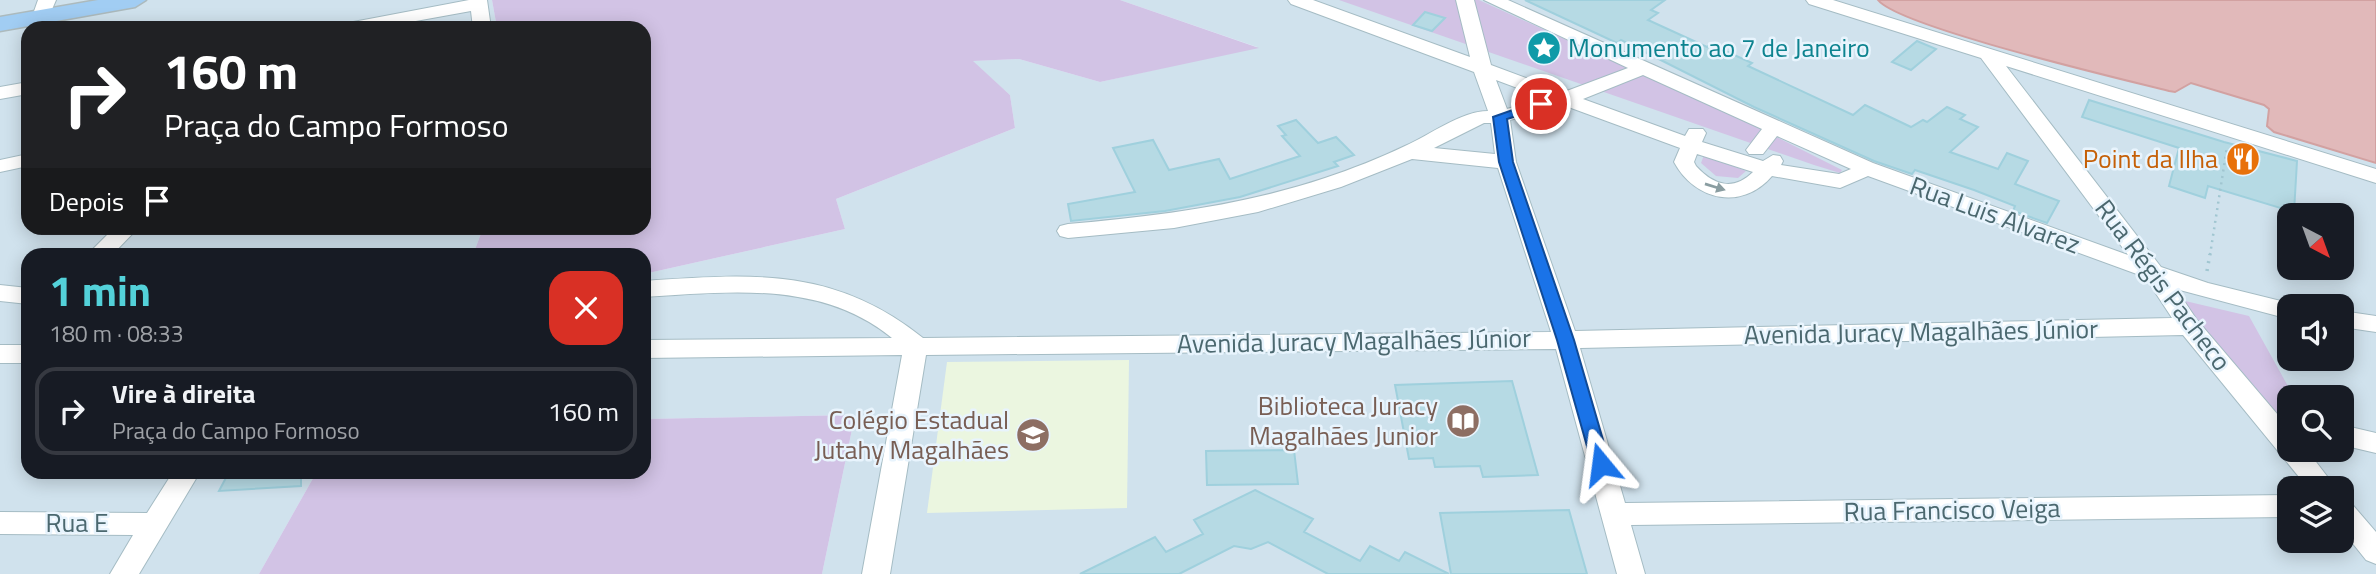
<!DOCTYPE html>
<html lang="pt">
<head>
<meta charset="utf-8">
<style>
  :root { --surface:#171b24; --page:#242831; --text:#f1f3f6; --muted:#9ea1a6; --line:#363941; --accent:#53d1d9 }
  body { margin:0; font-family:"Titillium Web",sans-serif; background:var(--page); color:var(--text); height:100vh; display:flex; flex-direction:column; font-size:26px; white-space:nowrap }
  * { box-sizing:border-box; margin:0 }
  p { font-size:23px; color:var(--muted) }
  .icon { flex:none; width:38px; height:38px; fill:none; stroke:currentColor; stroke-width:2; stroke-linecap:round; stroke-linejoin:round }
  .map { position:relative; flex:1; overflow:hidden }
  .drawer { position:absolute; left:21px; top:248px; width:630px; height:231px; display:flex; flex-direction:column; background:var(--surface); border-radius:21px; box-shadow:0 4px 18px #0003 }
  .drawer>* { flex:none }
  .banner { position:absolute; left:21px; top:21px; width:630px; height:214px; border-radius:21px; box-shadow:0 4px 18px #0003; background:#202124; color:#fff; overflow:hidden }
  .needle { width:46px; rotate:139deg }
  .tools { position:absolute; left:2277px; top:203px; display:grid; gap:14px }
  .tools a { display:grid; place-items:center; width:77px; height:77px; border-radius:14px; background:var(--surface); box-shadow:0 4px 18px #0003; font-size:35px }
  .pin { position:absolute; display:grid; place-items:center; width:60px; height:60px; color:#fff; margin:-30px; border:4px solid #fff; border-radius:50%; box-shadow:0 2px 7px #0007 }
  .me { position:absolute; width:77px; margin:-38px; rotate:344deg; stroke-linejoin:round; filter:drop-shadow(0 0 5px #0008) }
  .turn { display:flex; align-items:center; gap:24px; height:147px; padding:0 28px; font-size:32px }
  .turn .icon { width:91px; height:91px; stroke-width:2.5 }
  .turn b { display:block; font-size:49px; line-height:60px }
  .then { display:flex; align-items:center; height:66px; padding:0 28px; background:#0003; gap:14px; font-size:26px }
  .round { display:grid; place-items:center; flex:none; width:74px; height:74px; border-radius:21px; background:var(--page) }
  .headline { display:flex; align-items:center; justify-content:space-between; height:119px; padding:0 28px }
  h1 { font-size:42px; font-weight:700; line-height:52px; color:var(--accent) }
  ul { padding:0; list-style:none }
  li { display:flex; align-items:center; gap:21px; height:88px; margin:0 14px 10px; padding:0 14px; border:4px solid var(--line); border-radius:21px }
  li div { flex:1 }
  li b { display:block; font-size:26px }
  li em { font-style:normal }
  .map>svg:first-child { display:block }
</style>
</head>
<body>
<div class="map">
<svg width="2376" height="574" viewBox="0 0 2376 574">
  <rect width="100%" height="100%" fill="#e3effa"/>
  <path fill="#d0e2ed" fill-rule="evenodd" d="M0 0H492L497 28H28V228H483L473 255 28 256V472L316 473 259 574H0Z
    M1120 0H1878L1881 4 2026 54 2169 91 2175 92 2191 83 2264 105 2269 109 2274 132 2376 163V574H822L855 415 644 419V274L845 229 836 199 1015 128 1010 95 972 61 1019 59 1100 82 1257 47ZM2289 215H2342V268H2289ZM2289 306H2342V359H2289ZM2289 397H2342V450H2289ZM2289 488H2342V541H2289Z"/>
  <path fill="#ebf6e0" d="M1129 360 1127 508 927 513 947 362Z"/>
  <path fill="#d2c3e5" d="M492 0H1120L1259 48 1100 82 1019 59 973 61 1010 95 1015 128 836 199 845 229 644 274V256L473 255 483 228H644V28H497Z
    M1339 0H1479L1747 122 1842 170 1840 173 1814 165Z
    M1704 155 1746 171 1738 178 1716 176 1701 163Z
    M2181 300 2249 316 2294 397H2289V416L2275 413Z
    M855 415 822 574H259L316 473 644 472V419Z"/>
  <path fill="#e1b9ba" stroke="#d2a1a1" stroke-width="2" d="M1878 0H2376V163L2274 132 2267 126 2269 109 2264 105 2191 83 2175 92 2169 91C2122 79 1899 27 1878 0Z"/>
  <path fill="#b6dae4" stroke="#9fd0dd" stroke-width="2" d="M1525 0H1665L1651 10 1658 13 1648 20 1707 47 1710 44 1752 63 1748 66 1853 115 1865 105 1911 127 1923 120 1927 122 1947 107 1965 115 1960 119 1978 127 1950 152 1998 169 2007 153 2028 161 2015 184 2059 201 2047 223 2013 211 2015 206 1974 190 1915 170 1912 174 1874 161 1754 107 1621 40 1617 43Z
    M1425 12 1445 18 1432 31 1413 25Z
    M1917 41 1936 49 1911 70 1892 62Z
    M2089 100 2224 142 2297 161 2294 212 2208 186 2205 198 2169 186 2179 148 2082 117Z
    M1296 120 1318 143 1336 137 1354 155 1334 162 1338 166 1240 197 1165 211 1071 221 1068 204 1135 192 1113 148 1153 140 1169 170 1219 159 1230 179 1300 156 1282 136 1286 135 1278 126Z
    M1512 381 1538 475 1483 477 1480 466 1435 467 1433 458 1409 459 1395 385Z
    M1294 450 1298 484 1207 485 1206 451Z
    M229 472H301V486L219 491Z
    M1255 490 1313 519 1304 532 1360 561 1370 546 1399 561 1405 552 1449 574H1328L1268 542 1251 549 1234 546 1179 574H1080L1155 537 1166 552 1203 534 1194 520Z
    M1569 510 1587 574H1451L1440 513Z"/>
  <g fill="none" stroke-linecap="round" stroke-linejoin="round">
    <g stroke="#a5bcc4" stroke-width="2">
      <path id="minor" d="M38 0H56L47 21H35L32 17Z
        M469 0H487L491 28H473L471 11 377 28H339L348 23Z
        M1288 0H1313L1470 57 1456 0H1474L1491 65 1564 92 1628 68 1484 0H1508L1873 163 2128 255 1981 58 1809 4 1806 0H1833L2376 169V183L2006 66 2161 267 2208 283 2297 305 2289 306V319L2176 289 2197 320 2289 428V450H2307L2336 488H2308L2183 335 1580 348 1625 503 2289 495V517L1631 525 1645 574H1617L1556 349 926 355 890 574H862L902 355 644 358V340L892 338C821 280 729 292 644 297V281C752 274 833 266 923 338L1551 332 1498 168 1412 159 1341 187 1258 212 1174 228 1068 238 1060 236 1057 231 1060 226 1068 224C1156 216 1241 206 1325 178 1352 169 1380 158 1405 146 1430 135 1461 111 1488 111L1474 72 1291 4ZM1643 75 1762 129 1746 150 1749 154H1763L1777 136 1851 169 1839 174 1781 165 1783 161 1780 156 1773 155 1763 161 1702 142 1706 133 1703 129H1689L1685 136 1583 99ZM1496 80 1544 98 1507 109ZM1563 105 1680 148 1674 162C1695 201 1742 211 1772 176L1840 188 1868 176 2145 277 2172 318 1575 331 1516 162 1510 120ZM1484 123H1491L1495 154 1434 148ZM1697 154 1753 172C1734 191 1714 186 1696 166L1694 162Z
        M28 82V94L0 99V87Z
        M28 154V166L0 172V160Z
        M114 228H138L111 256H86Z
        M0 285 28 288V304L0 301Z
        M2342 311 2376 316V332L2342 327Z
        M0 345H28V363H0Z
        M2342 425 2376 433V453L2342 445Z
        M173 472H200L139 574H110L133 535 0 534V512L147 513Z
        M2342 500 2351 503 2376 532V564L2366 560 2342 530Z"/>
    </g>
    <g stroke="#acbabd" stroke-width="3">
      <path id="major" d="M98 0H146L135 7 0 31V17Z"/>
    </g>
    <path stroke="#a1c6d1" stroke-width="2.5" stroke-dasharray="2 4.5" stroke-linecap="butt" d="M2210 255 2227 147"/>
    <path stroke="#a1c6d1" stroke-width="3.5" stroke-dasharray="2 6" stroke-linecap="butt" d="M2207 271 2210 254"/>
    <use href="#minor" fill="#fff" fill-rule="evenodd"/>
    <use href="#major" fill="#a1cdf3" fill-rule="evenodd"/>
  </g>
  <defs><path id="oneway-solid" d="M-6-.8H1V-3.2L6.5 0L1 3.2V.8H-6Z" transform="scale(1.75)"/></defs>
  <use fill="#8a9da1" href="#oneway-solid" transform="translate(1715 187) rotate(17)"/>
  <path fill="#1a73e8" stroke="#114b97" stroke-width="2" d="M1541 100 1548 104 1546 107 1507 119 1513 162 1574 340 1610 464 1601 471 1592 464 1557 340 1499 162 1493 117Z"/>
  <defs>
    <g id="sight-disc" transform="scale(1.75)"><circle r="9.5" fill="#0f9aa8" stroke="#e8f4fd"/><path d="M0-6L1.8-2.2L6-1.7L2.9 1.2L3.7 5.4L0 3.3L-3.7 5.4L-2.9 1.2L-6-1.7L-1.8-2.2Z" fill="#fff"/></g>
    <g id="restaurant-disc" transform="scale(1.75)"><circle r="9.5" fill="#e8710a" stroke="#e8f4fd"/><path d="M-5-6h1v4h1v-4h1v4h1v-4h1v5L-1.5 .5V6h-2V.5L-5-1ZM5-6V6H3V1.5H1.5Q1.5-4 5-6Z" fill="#fff"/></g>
    <g id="library-disc" transform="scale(1.75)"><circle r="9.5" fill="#8d6e63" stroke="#e8f4fd"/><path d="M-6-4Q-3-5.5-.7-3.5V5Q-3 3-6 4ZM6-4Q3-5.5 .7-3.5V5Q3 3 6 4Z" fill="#fff"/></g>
    <g id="school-disc" transform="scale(1.75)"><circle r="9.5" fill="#8d6e63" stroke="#e8f4fd"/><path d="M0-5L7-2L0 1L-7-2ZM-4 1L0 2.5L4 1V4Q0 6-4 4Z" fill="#fff"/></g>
  </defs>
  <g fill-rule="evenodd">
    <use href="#sight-disc" x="1544" y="48"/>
    <use href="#restaurant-disc" x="2243" y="159"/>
    <use href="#library-disc" x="1463" y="421"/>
    <use href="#school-disc" x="1033" y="435"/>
  </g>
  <g text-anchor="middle" stroke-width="5" stroke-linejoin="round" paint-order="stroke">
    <g font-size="26" fill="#0d838f" stroke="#e8f4fd" text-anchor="start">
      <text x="1568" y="57">Monumento ao 7 de Janeiro</text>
    </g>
    <g font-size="26" fill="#c56008" stroke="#e8f4fd" text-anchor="end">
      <text x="2218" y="168">Point da Ilha</text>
    </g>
    <g font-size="26" fill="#4b686f" stroke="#e8f4fd">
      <text transform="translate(1995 215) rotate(20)" y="9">Rua Luis Alvarez</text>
      <text transform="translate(2163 285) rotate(53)" y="9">Rua Régis Pacheco</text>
      <text transform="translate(1921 332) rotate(-1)" y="9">Avenida Juracy Magalhães Júnior</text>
      <text transform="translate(1354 341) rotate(-1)" y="9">Avenida Juracy Magalhães Júnior</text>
      <text transform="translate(1952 510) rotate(-1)" y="9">Rua Francisco Veiga</text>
      <text x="77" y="532">Rua E</text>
    </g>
    <g font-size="26" fill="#785e54" stroke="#e8f4fd" text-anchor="end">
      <text x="1438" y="415">Biblioteca Juracy<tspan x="1438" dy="30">Magalhães Junior</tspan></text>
      <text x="1009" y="429">Colégio Estadual<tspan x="1009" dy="30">Jutahy Magalhães</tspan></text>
    </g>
  </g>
</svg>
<div class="tools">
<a><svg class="needle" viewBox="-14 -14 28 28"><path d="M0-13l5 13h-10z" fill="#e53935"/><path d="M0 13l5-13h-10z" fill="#9ea1a6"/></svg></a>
<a><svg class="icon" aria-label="sound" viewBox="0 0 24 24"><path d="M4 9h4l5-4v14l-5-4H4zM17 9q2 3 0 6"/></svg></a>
<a><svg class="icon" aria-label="search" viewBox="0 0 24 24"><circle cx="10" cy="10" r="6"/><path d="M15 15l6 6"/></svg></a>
<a><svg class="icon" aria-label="layers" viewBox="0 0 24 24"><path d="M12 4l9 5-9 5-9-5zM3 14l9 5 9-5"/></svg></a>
</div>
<div class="pin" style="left:1541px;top:104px;background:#d93025"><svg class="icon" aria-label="arrive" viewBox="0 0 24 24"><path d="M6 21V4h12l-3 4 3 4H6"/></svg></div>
<svg class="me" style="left:1601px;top:464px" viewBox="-20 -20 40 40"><path d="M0-17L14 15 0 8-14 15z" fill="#1a73e8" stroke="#fff" stroke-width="4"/></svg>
<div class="banner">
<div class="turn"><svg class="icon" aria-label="right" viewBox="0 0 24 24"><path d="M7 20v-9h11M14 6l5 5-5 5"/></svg><div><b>160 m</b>Praça do Campo Formoso</div></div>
<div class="then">Depois<svg class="icon" aria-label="arrive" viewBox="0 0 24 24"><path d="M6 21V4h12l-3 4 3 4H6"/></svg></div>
</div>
<section class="drawer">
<div class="headline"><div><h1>1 min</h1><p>180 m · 08:33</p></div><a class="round" style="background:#d93025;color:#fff"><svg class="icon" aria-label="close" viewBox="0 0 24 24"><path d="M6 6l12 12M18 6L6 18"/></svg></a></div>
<ul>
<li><svg class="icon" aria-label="right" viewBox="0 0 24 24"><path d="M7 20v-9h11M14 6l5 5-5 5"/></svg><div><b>Vire à direita</b><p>Praça do Campo Formoso</p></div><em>160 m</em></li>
</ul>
</section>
</div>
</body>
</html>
